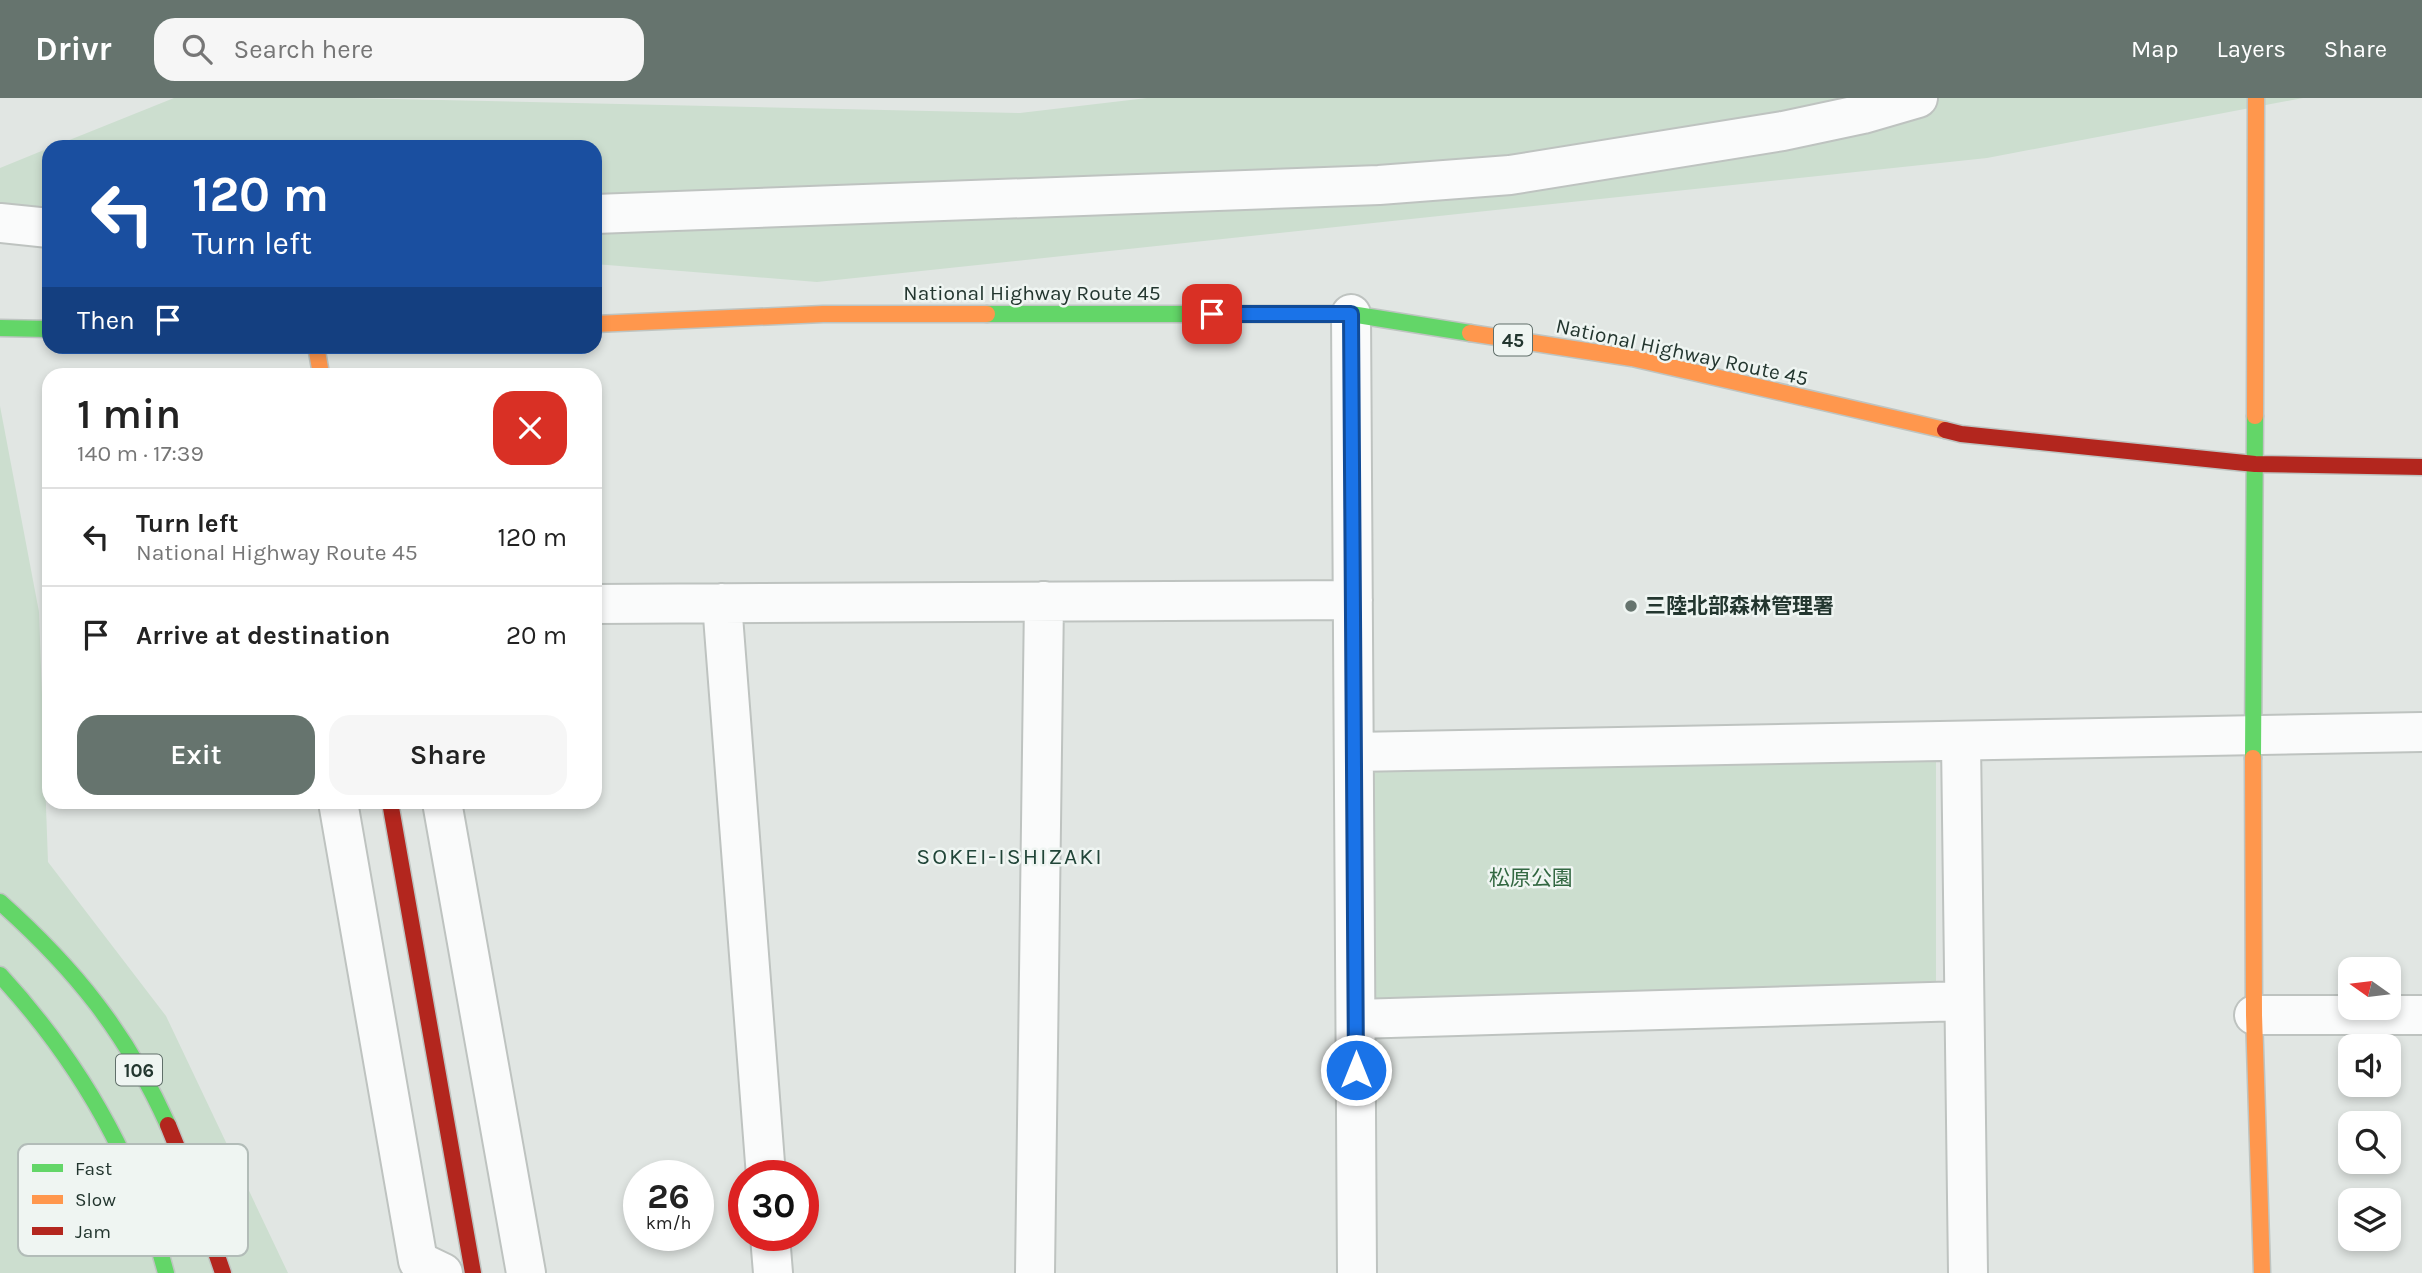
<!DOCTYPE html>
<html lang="en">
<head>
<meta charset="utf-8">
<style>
  :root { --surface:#fff; --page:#f6f6f6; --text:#222; --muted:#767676; --line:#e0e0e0; --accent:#66746e }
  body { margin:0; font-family:Karla,"Noto Sans JP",sans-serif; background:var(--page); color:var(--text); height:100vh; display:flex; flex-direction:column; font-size:26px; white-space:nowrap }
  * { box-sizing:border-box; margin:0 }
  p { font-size:23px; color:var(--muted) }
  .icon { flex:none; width:38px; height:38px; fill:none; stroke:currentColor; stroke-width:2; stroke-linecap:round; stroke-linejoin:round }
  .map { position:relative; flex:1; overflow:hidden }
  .details { position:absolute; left:42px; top:270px; width:560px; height:441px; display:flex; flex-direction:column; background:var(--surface); border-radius:21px; box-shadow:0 4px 10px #0003 }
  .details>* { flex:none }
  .guide { position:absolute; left:42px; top:42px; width:560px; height:214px; border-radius:21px; box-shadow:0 4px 10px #0003; background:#1a4fa0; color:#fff; overflow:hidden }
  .needle { width:46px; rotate:284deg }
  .tools { position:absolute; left:2338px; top:859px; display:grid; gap:14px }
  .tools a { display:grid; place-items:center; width:63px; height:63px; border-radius:14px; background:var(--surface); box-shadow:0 4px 10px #0003; font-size:35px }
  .speed { position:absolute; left:623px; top:1062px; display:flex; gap:14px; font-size:35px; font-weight:700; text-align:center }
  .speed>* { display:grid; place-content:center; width:91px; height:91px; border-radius:50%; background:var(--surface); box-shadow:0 4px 10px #0003; line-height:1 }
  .speed small { font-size:18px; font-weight:400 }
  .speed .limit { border:10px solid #d22; background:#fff; color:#111 }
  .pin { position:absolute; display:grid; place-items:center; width:60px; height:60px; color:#fff; margin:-30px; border-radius:14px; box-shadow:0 4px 10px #0006 }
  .me { position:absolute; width:77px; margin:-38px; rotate:0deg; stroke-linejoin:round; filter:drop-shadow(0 0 5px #0008) }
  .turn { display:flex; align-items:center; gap:24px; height:147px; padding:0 35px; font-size:32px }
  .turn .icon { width:91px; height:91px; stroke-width:2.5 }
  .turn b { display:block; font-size:49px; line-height:60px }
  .then { display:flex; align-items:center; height:66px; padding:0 35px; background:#0003; gap:14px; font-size:26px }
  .round { display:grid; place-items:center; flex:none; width:74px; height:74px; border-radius:21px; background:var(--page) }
  .summary { display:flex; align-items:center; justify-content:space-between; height:119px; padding:0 35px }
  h1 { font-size:42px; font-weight:600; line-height:52px }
  .cta { display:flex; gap:14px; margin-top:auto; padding:14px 35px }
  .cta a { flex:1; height:80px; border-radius:21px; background:var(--accent); color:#fff; font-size:28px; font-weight:600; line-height:80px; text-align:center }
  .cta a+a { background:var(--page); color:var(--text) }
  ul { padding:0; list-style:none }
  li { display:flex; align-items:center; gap:21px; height:98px; padding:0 35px; border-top:2px solid var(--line) }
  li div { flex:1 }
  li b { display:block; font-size:26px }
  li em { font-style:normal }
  header { display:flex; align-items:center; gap:42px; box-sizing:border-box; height:98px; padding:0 35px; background:var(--accent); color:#fff }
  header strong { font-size:33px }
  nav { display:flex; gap:38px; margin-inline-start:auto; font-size:24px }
  .search { width:490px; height:63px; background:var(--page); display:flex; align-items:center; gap:18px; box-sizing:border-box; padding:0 24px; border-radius:21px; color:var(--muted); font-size:26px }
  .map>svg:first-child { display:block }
</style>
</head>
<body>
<header>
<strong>Drivr</strong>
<div class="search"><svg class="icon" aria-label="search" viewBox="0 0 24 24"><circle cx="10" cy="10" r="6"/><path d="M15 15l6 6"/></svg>Search here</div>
<nav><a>Map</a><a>Layers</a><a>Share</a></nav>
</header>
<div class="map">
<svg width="2422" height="1175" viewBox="0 0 2422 1175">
  <rect width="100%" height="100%" fill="#e1e6e3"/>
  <path fill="#ccdecf" d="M174 0H349L1020 15 1147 0H2303L1987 60 817 184 595 166V49H52Z
    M49 50V122L0 118V70Z
    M0 308 39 514 48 764 166 918 288 1175H0Z
    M1936 655V887L1370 901 1369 667Z"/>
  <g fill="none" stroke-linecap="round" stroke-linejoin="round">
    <g stroke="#bec3c0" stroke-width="42">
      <path id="street" d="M595 116 1379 87 1510 77 1783 33 1863 16 1918 0
        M0 125 49 130
        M1351 216 1357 1175
        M722 505 766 1078
        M595 506 1353 502
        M1961 644 1968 1175
        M1354 654 2422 634
        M338 704 418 1163 443 1175
        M442 704 526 1175
        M2254 917H2422
        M1356 921 1964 903
        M770 1138 773 1175
        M1035 1175 1044 503"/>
    </g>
    <g stroke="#bec4c1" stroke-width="19">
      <path id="fast" d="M987 216H1351L1470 235
        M0 230 49 231
        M2253 660 2255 318
        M0 804C75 871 126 934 168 1027
        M0 877C80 964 136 1061 166 1175"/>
    </g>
    <g stroke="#bec4c1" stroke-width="19">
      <path id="slow" d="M595 226 823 216H987
        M1470 235 1632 260 1945 332
        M316 248 321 276
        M2255 318 2256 0
        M2253 660 2254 917 2262 1175"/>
    </g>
    <g stroke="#bec4c1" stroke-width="19">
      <path id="jam" d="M1945 332 1961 336 2255 366 2422 369
        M390 704 473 1175
        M168 1027 197 1099 223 1175"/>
    </g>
    <use href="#street" stroke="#fafbfb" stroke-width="38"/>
    <use href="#fast" stroke="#63d668" stroke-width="16"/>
    <use href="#slow" stroke="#ff974d" stroke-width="16"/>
    <use href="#jam" stroke="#b3261e" stroke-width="16"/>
  </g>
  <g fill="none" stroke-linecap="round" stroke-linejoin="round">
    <g stroke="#114b97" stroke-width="18">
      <path id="route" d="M1212 216H1351L1356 972"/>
    </g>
    <use href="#route" stroke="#1a73e8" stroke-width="12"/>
  </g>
  <circle fill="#66746e" stroke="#eff5f2" stroke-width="2.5" cx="1631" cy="508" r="7"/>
  <g text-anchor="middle" stroke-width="5" stroke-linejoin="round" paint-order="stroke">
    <g fill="#eff5f2" stroke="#606f6a" stroke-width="2">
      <rect x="1494" y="226.5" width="38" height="31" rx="5"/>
      <rect x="116" y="956.5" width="46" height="31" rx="5"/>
    </g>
    <g font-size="19" font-weight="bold" fill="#23362f">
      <text x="1513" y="249">45</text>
      <text x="139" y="979">106</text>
    </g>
    <g font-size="21" fill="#23362f" stroke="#eff5f2">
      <text x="1032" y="202">National Highway Route 45</text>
      <text transform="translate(1682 254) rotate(12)" y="7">National Highway Route 45</text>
    </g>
    <g font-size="21" font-weight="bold" fill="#23362f" stroke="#eff5f2" text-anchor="start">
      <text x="1645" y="515">三陸北部森林管理署</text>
    </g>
    <g font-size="21" fill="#326741" stroke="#eff5f2">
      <text x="1531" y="787">松原公園</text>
    </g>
    <g font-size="23" letter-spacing="2" fill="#214538" stroke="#eff5f2">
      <text x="1010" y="766">SOKEI-ISHIZAKI</text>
    </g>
  </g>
  <rect x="18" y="1046" width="230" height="112" rx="10" fill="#eff5f2" stroke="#b2bcb8" stroke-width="2"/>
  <rect x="32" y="1066" width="31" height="8" fill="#63d668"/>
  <rect x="32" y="1097" width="31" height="9" fill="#ff974d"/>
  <rect x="32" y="1129" width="31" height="8" fill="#b3261e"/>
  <g font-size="19" fill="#23362f">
    <text x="75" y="1077">Fast</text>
    <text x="75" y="1108">Slow</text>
    <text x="75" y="1140">Jam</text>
  </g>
</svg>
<div class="tools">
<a><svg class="needle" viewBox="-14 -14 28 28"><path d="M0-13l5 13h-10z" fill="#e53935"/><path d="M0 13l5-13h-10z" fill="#767676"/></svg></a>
<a><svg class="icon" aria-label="sound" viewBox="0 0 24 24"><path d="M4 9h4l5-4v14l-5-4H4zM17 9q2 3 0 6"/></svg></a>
<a><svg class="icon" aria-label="search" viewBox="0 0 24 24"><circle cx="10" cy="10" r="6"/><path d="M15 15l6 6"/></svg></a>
<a><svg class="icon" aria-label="layers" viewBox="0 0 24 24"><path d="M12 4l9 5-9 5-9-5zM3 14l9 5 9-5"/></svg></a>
</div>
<div class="speed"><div>26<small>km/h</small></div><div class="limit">30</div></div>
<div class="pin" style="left:1212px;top:216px;background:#d93025"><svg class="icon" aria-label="arrive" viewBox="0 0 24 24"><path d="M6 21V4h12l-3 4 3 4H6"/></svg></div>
<svg class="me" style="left:1356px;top:972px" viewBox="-20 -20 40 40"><circle r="17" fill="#1a73e8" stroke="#fff" stroke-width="3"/><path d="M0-11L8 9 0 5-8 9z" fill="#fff"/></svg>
<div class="guide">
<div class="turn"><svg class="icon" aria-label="left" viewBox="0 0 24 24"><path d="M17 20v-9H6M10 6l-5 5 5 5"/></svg><div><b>120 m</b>Turn left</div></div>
<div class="then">Then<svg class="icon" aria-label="arrive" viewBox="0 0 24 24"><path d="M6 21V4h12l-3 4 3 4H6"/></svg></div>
</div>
<section class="details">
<div class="summary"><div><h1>1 min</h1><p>140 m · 17:39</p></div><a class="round" style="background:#d93025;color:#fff"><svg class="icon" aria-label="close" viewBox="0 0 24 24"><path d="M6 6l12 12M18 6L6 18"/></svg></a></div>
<ul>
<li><svg class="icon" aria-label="left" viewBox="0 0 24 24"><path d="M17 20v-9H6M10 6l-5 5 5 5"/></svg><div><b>Turn left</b><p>National Highway Route 45</p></div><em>120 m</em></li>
<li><svg class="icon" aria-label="arrive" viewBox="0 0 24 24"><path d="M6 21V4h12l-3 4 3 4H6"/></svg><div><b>Arrive at destination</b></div><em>20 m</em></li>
</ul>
<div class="cta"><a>Exit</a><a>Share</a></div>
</section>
</div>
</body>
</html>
